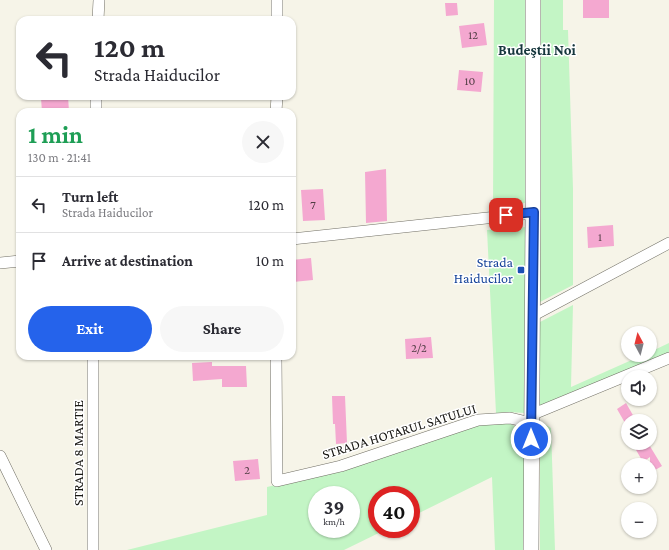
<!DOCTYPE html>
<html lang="en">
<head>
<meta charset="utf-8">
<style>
  :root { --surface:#fff; --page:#f7f7f7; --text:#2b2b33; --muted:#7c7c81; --line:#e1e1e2; --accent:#2563eb }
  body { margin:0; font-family:"Crimson Pro",serif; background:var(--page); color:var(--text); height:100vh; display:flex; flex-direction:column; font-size:15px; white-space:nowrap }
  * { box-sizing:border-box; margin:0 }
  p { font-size:13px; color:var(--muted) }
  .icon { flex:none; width:22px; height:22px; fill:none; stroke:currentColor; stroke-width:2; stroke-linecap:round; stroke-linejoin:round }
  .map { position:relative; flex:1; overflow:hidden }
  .details { position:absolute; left:16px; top:108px; width:280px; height:252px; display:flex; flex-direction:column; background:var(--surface); border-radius:12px; box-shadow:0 1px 3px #0004 }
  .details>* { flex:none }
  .banner { position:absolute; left:16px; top:16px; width:280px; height:84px; border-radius:12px; box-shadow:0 1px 3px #0004; background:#fff; color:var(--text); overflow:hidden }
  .needle { width:26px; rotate:353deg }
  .buttons { position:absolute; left:621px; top:326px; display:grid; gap:8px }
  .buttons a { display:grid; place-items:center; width:36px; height:36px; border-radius:50%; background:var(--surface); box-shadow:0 1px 3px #0004; font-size:20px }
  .speed { position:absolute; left:308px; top:486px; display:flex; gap:8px; font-size:20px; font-weight:700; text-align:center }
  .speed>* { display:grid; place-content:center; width:52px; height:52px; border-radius:50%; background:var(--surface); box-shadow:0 1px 3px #0004; line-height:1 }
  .speed small { font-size:10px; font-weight:400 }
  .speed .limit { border:6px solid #d22; background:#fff; color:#111 }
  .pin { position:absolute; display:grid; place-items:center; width:34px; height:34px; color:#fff; margin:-17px; border-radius:8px; box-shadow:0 2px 6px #0006 }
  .me { position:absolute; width:44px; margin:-22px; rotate:0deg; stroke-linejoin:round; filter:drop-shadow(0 0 3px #0008) }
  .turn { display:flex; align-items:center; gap:14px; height:84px; padding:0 12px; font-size:18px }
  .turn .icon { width:52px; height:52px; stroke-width:2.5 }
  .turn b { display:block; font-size:28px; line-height:34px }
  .round { display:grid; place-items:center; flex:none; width:42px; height:42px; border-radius:21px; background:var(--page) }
  .summary { display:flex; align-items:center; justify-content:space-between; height:68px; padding:0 12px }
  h1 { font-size:24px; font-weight:700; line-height:30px; color:#1e9e55 }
  .action { display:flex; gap:8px; margin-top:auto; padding:8px 12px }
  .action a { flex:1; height:46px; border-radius:24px; background:var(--accent); color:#fff; font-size:16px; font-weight:700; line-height:46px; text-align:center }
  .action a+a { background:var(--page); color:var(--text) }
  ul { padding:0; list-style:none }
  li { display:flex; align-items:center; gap:12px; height:56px; padding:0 12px; border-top:1px solid var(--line) }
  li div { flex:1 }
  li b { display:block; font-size:15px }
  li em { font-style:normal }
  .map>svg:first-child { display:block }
</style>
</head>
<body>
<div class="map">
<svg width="669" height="550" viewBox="0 0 669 550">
  <rect width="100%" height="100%" fill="#f6f4e8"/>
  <path fill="#c3f5c5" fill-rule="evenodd" d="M494 0H526L527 203 493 205Z
    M541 0H563V30H568L573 189V285L540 302Z
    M526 227 525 413 508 412 496 413 487 230Z
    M573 305 571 387 643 355H650V352L669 343V354L540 407V322Z
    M540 421 551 428 555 550H540Z
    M491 424H511L525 432 524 550H495L492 477 411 517V495H377V529H387L344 550H127L267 515V487L342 469 477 425ZM317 495H351V529H317Z"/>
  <path fill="#f4a8d0" d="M583 0H609V18H583Z
    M445 3H457L458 15 446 16Z
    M484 23 487 45 462 48 459 26Z
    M459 70 483 72 481 92 457 90Z
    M68 96 69 112H42L41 98Z
    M386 169 387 221 366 223 365 172Z
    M323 189 325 220 303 221 301 190Z
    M613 225 614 246 588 248 587 227Z
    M311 258 313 280 293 282 292 260Z
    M431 337 433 358 406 359 405 339Z
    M212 362V366H246L247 387H222V379L193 381 192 363Z
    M332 396H345L347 443 336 444 335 424H333Z
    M626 403 634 417 625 423 617 409Z
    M632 443H648L662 466 650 473V457L643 462Z
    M258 459 260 479 235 481 233 461Z"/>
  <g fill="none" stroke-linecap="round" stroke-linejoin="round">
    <g stroke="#716f65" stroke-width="12">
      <path id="street" d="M98 20 99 0
        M277 20V0
        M96 112V96
        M276 112 277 96
        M292 239 533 213
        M0 263 20 261
        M532 316 669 243
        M93 356V550
        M276 356 277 481 341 466 478 420 510 418 531 423
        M531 415 669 358
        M0 456 46 550"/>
    </g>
    <g stroke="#716f65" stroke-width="16">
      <path id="secondary" d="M531 550 533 213V0"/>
    </g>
    <use href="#street" stroke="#fff" stroke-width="11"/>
    <use href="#secondary" stroke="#fff" stroke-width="15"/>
  </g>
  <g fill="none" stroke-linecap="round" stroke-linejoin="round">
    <g stroke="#184099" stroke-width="10">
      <path id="route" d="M506 215 534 212 531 439"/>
    </g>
    <use href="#route" stroke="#2563eb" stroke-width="7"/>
  </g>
  <rect fill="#1a4fb4" stroke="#fff" stroke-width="1.5" x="517" y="266" width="8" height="8" rx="2"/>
  <g text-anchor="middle" stroke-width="3" stroke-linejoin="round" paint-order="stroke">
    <g font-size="12" fill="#503c43">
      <text x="473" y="39">12</text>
      <text x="470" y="85">10</text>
      <text x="313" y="209">7</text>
      <text x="600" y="241">1</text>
      <text x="419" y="352">2/2</text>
      <text x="247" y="474">2</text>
    </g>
    <g font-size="14" fill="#164399" stroke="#fff" text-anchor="end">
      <text x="513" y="267">Strada<tspan x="513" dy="16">Haiducilor</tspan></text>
    </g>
    <g font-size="14" fill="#191814" stroke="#fff">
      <text transform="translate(399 431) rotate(-17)" y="5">STRADA HOTARUL SATULUI</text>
      <text transform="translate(78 453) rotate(-90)" y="5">STRADA 8 MARTIE</text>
    </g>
    <g font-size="15" font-weight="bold" fill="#16373d" stroke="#fff">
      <text x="537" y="55">Budeştii Noi</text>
    </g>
  </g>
</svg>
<div class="buttons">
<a><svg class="needle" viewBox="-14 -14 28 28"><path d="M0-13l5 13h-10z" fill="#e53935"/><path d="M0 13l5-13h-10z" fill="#7c7c81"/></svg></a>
<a><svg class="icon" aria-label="sound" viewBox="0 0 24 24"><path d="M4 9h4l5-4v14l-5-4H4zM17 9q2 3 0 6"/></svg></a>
<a><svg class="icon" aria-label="layers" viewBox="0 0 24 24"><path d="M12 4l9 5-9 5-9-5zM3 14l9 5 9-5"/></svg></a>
<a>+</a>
<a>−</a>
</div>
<div class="speed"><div>39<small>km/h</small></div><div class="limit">40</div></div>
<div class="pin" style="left:506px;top:215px;background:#d93025"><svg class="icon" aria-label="arrive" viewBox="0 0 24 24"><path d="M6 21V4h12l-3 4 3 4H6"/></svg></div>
<svg class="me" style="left:531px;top:439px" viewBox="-20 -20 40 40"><circle r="17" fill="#2563eb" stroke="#fff" stroke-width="3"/><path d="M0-11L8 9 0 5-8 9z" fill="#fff"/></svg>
<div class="banner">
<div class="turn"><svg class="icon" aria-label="left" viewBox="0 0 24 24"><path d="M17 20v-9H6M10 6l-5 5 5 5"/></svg><div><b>120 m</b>Strada Haiducilor</div></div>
</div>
<section class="details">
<div class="summary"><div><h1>1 min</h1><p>130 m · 21:41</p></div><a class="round"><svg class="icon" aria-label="close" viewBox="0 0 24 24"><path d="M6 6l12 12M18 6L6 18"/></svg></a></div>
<ul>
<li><svg class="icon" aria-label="left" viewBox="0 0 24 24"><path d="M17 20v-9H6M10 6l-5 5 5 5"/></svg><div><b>Turn left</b><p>Strada Haiducilor</p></div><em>120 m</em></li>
<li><svg class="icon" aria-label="arrive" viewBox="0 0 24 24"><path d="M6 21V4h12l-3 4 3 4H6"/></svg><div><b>Arrive at destination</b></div><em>10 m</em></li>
</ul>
<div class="action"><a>Exit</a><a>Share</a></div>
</section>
</div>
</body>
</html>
